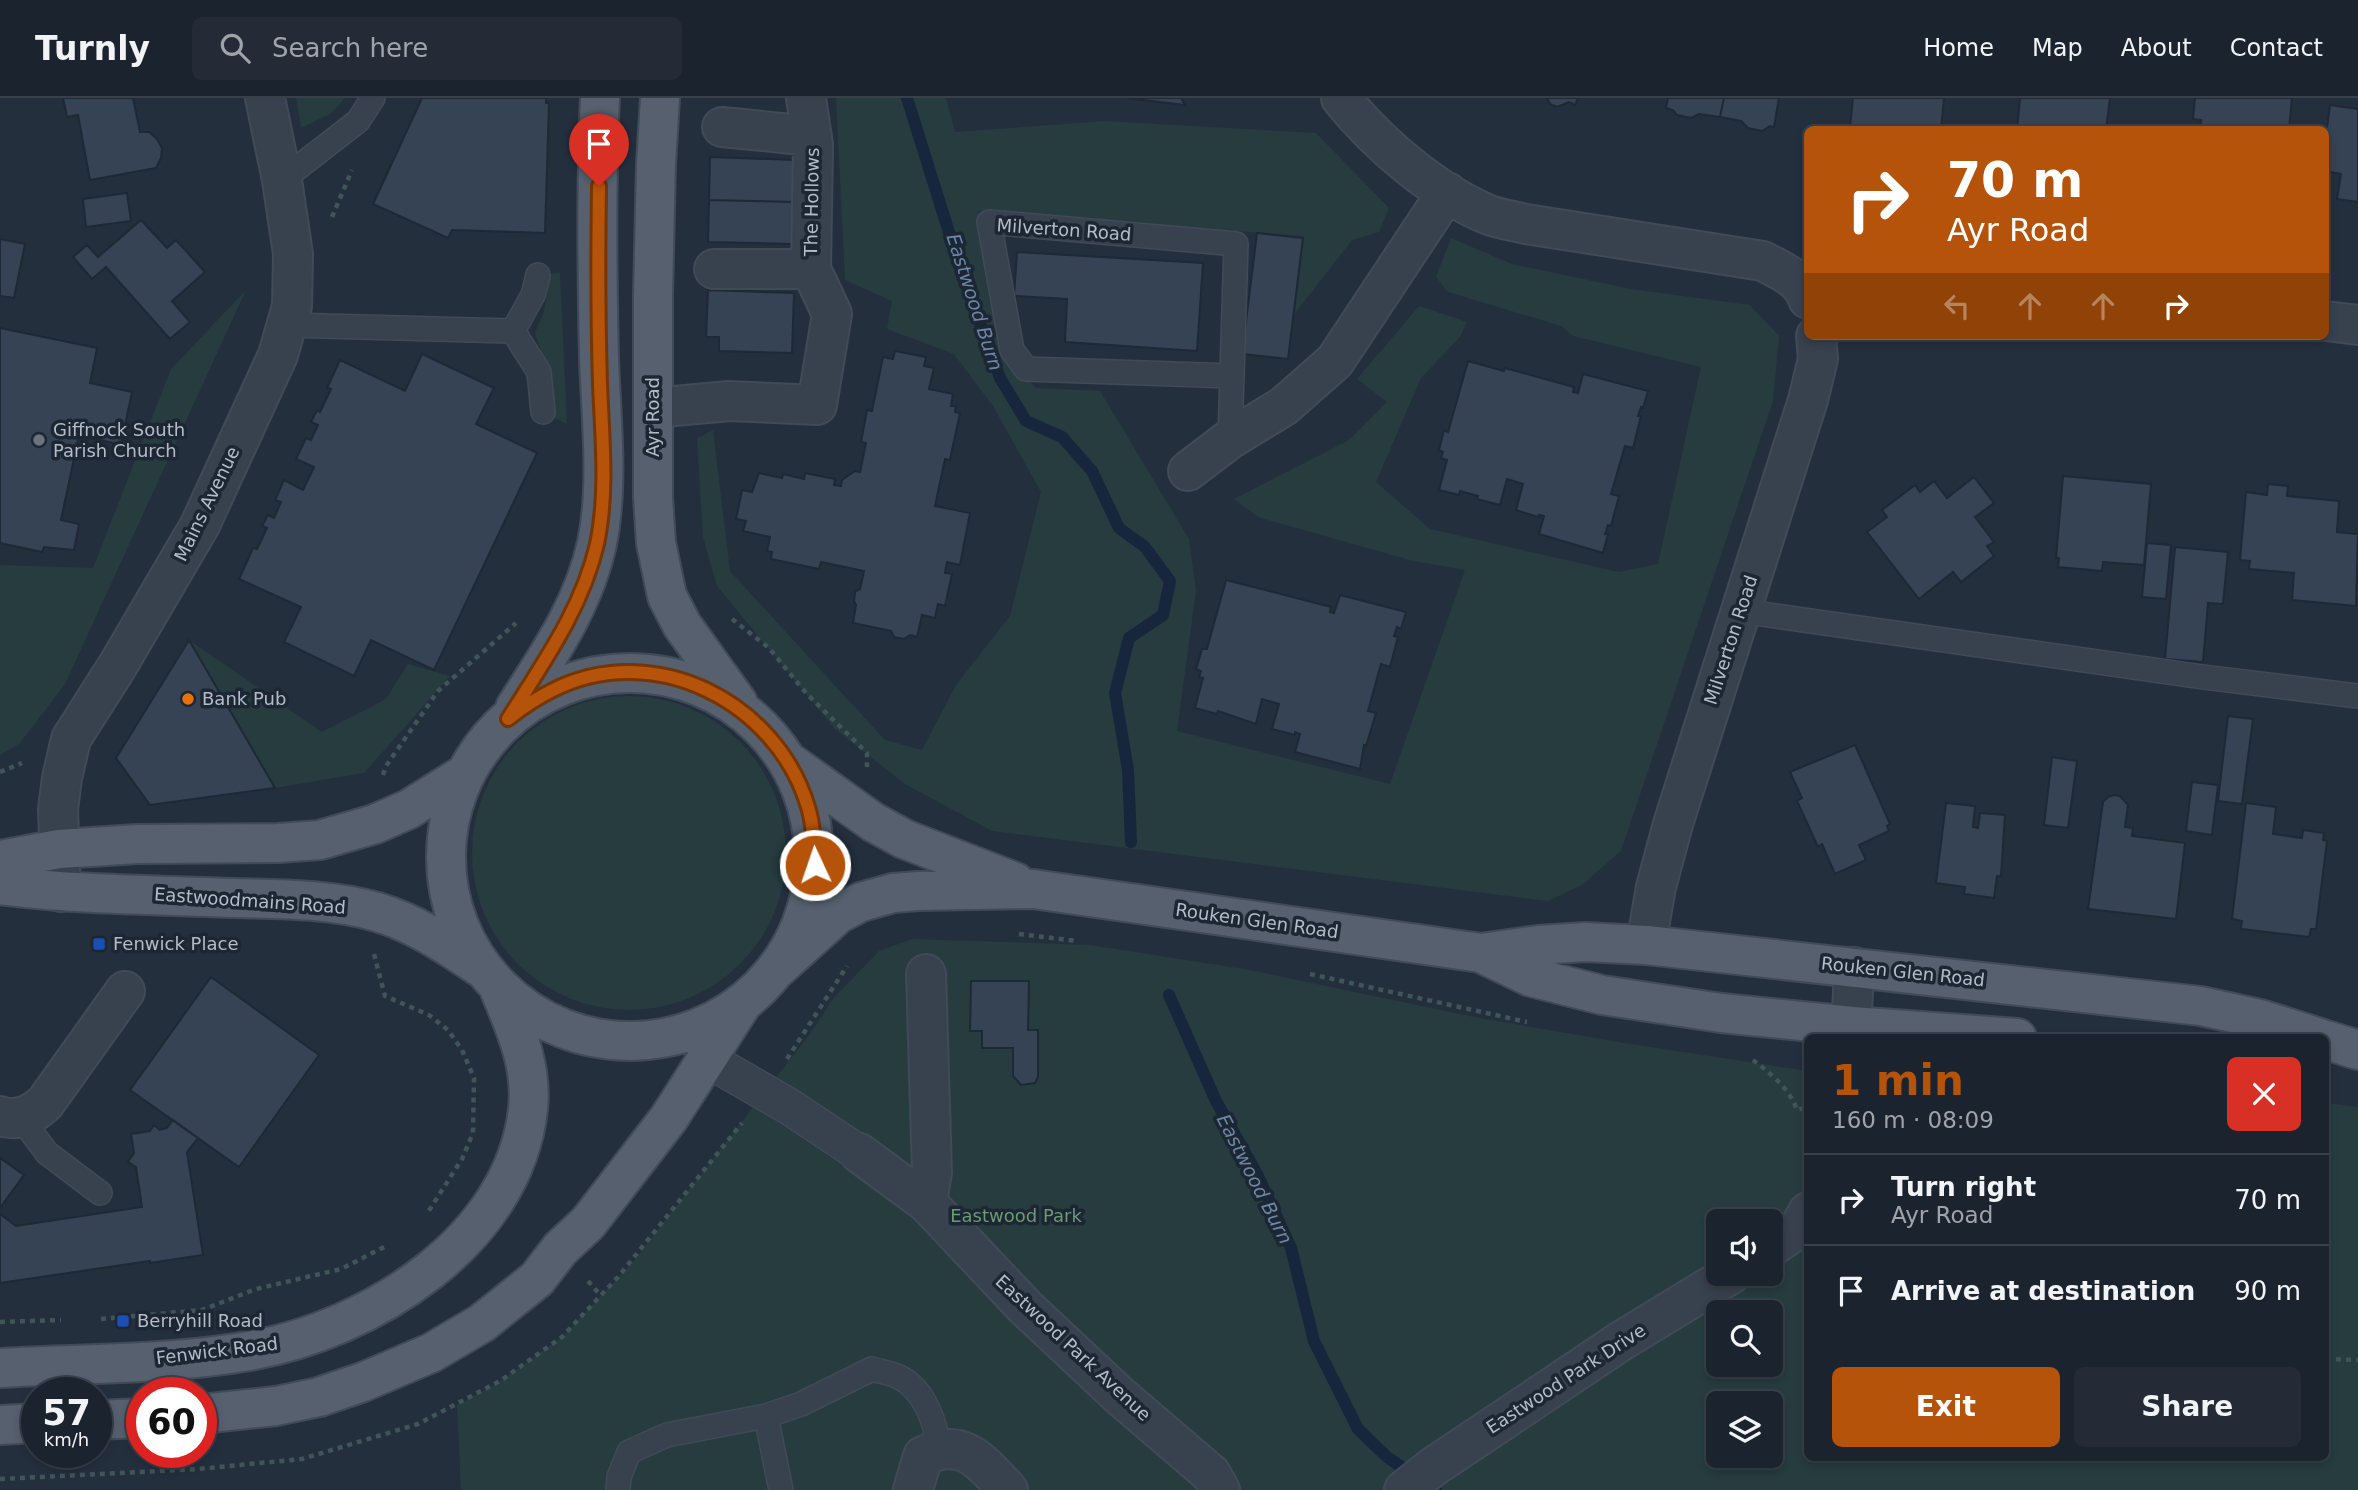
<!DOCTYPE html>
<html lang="en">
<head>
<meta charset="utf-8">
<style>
  :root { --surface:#1b232e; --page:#242b36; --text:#f1f3f6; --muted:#a0a4aa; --line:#39404a; --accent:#b45309 }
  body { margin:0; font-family:"DejaVu Sans",sans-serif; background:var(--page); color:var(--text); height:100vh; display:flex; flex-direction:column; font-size:26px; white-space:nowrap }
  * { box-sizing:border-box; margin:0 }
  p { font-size:23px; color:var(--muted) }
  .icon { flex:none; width:38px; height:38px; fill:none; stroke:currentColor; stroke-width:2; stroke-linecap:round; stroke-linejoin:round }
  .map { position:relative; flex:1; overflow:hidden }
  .side { position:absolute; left:1804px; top:936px; width:525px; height:427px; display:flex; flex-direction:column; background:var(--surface); border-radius:10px; box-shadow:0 4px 10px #0003,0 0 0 2px var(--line) }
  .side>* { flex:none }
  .hud { position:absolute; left:1804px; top:28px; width:525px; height:214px; border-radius:10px; box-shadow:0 4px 10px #0003,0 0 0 2px var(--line); background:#b45309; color:#fff; overflow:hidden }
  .tools { position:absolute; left:1706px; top:1111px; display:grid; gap:14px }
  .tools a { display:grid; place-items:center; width:77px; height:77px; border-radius:10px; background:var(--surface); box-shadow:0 4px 10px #0003,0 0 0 2px var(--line); font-size:35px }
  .speed { position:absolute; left:21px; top:1279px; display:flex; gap:14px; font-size:35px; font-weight:700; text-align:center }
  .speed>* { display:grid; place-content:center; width:91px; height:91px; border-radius:50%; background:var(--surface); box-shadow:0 4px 10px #0003,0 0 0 2px var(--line); line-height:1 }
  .speed small { font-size:18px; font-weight:400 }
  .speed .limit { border:10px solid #d22; background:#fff; color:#111 }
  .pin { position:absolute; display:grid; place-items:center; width:60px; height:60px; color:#fff; margin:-72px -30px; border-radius:50% 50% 50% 0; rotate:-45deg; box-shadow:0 0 7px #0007 }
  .pin .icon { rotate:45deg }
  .me { position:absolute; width:77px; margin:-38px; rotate:357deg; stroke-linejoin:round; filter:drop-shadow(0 0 5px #0008) }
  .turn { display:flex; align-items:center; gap:24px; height:147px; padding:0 28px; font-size:32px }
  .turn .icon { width:91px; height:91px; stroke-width:2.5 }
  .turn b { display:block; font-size:49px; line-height:60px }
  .lanes { display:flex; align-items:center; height:66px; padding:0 28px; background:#0003; justify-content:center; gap:35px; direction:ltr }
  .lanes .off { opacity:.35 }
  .round { display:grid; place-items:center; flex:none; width:74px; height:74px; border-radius:10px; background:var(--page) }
  .summary { display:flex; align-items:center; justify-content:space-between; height:119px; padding:0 28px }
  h1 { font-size:42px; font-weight:800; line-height:52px; color:var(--accent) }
  .primary-button { display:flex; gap:14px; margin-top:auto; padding:14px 28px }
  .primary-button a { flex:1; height:80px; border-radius:10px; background:var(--accent); color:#fff; font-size:28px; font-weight:800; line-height:80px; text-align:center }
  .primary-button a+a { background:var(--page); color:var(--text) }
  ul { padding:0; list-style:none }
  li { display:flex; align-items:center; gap:21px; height:91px; padding:0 28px; border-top:2px solid var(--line) }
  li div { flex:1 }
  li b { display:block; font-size:26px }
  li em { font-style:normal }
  header { display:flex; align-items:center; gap:42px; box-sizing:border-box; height:98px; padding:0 35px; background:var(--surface); border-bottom:2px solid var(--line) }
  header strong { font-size:33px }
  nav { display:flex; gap:38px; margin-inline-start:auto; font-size:24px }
  .search { width:490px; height:63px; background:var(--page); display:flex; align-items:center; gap:18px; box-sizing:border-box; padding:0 24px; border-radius:10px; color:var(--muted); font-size:26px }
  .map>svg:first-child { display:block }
</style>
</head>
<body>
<header>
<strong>Turnly</strong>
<div class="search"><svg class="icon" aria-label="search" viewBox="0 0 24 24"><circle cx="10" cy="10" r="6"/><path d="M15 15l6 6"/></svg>Search here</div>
<nav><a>Home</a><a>Map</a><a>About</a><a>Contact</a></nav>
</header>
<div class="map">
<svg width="2358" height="1392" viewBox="0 0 2358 1392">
  <rect width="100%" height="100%" fill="#242f3e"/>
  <path fill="#263c3f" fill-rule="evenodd" d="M296 0H345L330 16 301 30Z
    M836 0H946L955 34 1105 23 1316 35 1389 110 1379 134 1352 142 1293 218 1301 138 978 113 1003 256 1036 290 1100 293 1189 441 1196 493 1177 633 1390 686 1465 472 1413 463 1258 419 1234 401 1349 342 1387 304 1357 281 1419 208 1467 224 1460 239 1421 280 1376 384 1430 431 1619 474 1658 466 1701 269 1573 238 1561 228 1448 194 1436 179 1451 140 1512 166 1631 191 1750 207 1779 238 1773 303 1621 753 1582 787 1548 803 992 733 905 686 835 631 717 488 703 439 697 340 713 332 730 473 885 642 922 652 956 587 1010 518 1041 394 993 308 954 256 887 231 892 203 845 182Z
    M560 175 567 326 553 319 551 282 535 235 544 214 549 176Z
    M246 192 65 586 20 645 0 657V467L93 470 171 271Z
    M189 542 322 634 386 601 408 566 450 578 364 675 275 690Z
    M472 755a157 157 0 1 1 314 0a157 157 0 1 1-314 0Z
    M912 841 1090 847 1250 872 1479 920 1624 945 1808 973V1360H2326V1005L2358 1009V1392H461L457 1307 496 1286 562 1239 633 1164 812 933 832 902 879 853ZM1718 1124H1771V1176H1718ZM1718 1214H1771V1267H1718ZM1718 1306H1771V1358H1718Z"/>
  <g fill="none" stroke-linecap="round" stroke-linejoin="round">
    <path stroke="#17263c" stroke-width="12" d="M907 0 962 176 1000 280 1026 323 1062 339 1092 373 1119 430 1145 449 1170 483 1163 517 1129 540 1115 595 1128 672 1131 744
      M1169 897 1216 1003 1258 1078 1291 1150 1314 1243 1358 1331 1387 1359 1436 1392"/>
  </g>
  <path fill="#364354" stroke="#1f2835" stroke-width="2" d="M63 0H133L140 34H149L157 41 162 50 161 60 156 70 90 82 78 17 67 19Z
    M422 0H546V5H549L545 135 452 132 448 140 373 106Z
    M1127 0H1181L1185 7 1160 4Z
    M1547 0H1578L1575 7 1569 4 1557 9 1550 6Z
    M1668 0H1724L1720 19 1699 16 1691 20 1677 17 1673 12 1666 10Z
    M1724 0H1779L1774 29 1770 28 1762 33 1748 30 1741 23 1720 19Z
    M1853 0H1944L1941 32H1852L1850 29Z
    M2020 0H2110L2106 32H2017Z
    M2195 0H2292L2289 32H2200L2201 22 2193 21Z
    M2330 7 2358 11V104L2337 101 2341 76 2326 73V32H2322L2323 29 2327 30Z
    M710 59 796 62 795 104 709 102Z
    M127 95 131 123 86 129 83 101Z
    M709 102 795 104 794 146 708 144Z
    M141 122 167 150 176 142 205 174 172 203 190 224 170 241 106 169 92 181 73 159 87 147 98 159Z
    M1257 135 1303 140 1288 261 1242 256Z
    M0 141 25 146 14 200 0 198Z
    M1017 154 1203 165 1197 253 1065 244 1067 201 1014 198Z
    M708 192 794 195 792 255 719 253V239H706Z
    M0 230 97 250 90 285 132 294 121 347 79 337 61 422 79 426 74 452 44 449 42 454 0 445Z
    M895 253 926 259 924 268 934 270 929 291 953 296 951 308H956L955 314 960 315 950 362 945 361 935 408 970 415 960 467 947 464 945 475 952 476 945 508 938 506 935 520 922 517 917 539 910 537 904 541 894 539 891 533 853 525 856 507 854 503 855 494 860 491 864 473 821 464 819 471 771 461 772 454 767 453 770 439 743 433 746 423 736 421 742 392 752 394 759 375 782 380 783 376 804 381 805 375 835 381 834 387 841 388 842 382 855 373 860 374 866 345 861 344 867 312 872 313 883 259 893 261Z
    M422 256 494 290 476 326 537 355 434 572 371 542 354 578 284 544 301 509 239 481 253 450 257 451 267 430 262 428 268 417 274 420 281 404 275 402 284 382 303 392 314 369 296 361 306 340 311 342 318 327 311 324 317 312 320 314 331 291 327 290 340 262 405 293Z
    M1468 263 1504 273 1505 270 1574 289 1573 294 1578 295 1583 276 1648 293 1643 310 1641 309 1638 318H1641L1633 350 1625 348 1611 396 1619 398 1611 428 1608 427 1605 436H1608L1603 455 1539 436 1544 418 1539 417 1538 419 1516 412 1523 386 1507 381 1500 407 1477 401 1478 398 1460 393 1459 397 1439 392 1447 362 1441 360 1443 354 1439 352 1444 332 1448 334Z
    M2063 378 2151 386 2144 467 2103 464 2102 473 2058 469 2059 460H2056Z
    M1974 379 1994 405 1975 419 1994 444 1987 448 1994 458 1961 484 1953 474 1919 501 1867 434 1887 419 1882 412 1915 387 1920 394 1934 383 1947 400Z
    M2268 386 2288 388 2287 398 2339 403 2337 434 2358 436 2356 508 2292 502 2294 475 2249 471 2250 463 2240 462 2246 394 2267 397Z
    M2147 445 2171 447 2166 501 2142 499Z
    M2175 449 2228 454 2223 506 2208 505 2203 564 2165 561Z
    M1226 482 1331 509 1330 514 1334 515 1340 497 1406 514 1401 531 1397 529 1394 538 1398 539 1390 569 1381 566 1368 613 1376 615 1366 648 1364 647 1360 671 1295 654 1300 636 1295 634V637L1272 631 1279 606 1262 601 1256 626 1218 613 1217 616 1195 610 1203 580 1199 579 1201 573 1196 571 1202 551H1207Z
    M189 542 275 690 150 707 116 660Z
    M2228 618 2253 621 2242 706 2218 703Z
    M1855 647 1890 726 1887 728 1889 733 1859 747 1866 762 1835 776 1822 746 1818 749 1797 703 1802 700 1790 674Z
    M2052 659 2077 663 2068 730 2044 727Z
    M2192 684 2218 687 2212 737 2186 733Z
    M2114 697 2120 698 2128 707 2125 729 2133 730 2132 738 2185 745 2176 821 2088 811 2103 704 2108 699Z
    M1946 705 1975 708 1973 729 1978 730 1980 715 2005 717 2001 778H1997L1994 800 1964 796 1965 789 1936 785Z
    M2246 705 2276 709 2273 736 2302 740 2303 732 2324 735 2323 742 2327 743 2316 831H2311L2309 839 2241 831 2242 823 2232 821Z
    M211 879 319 957 239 1069 130 992Z
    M971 883H1029L1028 932H1038V979L1035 985 1021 987 1013 978V950H982V933H970Z
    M173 1022 198 1040 187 1054 203 1157 150 1165V1163L0 1185V1116L16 1128 142 1109 136 1069 128 1064 134 1055 131 1036 150 1033 154 1027 160 1032 167 1030Z
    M0 1060 24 1077 0 1110Z"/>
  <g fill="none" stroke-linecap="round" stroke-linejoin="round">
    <g stroke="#414a57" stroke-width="26">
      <path id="service" d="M282 82 358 23 373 0
        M287 227 513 233 533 197 538 177
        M513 233 539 274 543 314
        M1230 341 1236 146 989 124 1012 252 1026 271 1232 278
        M1741 513 2203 579 2358 598
        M21 1020 47 1055 100 1095
        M766 1318 781 1392
        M618 1392 619 1379 629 1354 667 1337 766 1318 801 1306 872 1271C881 1274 891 1275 899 1279 924 1291 937 1326 938 1351"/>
    </g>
    <g stroke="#414a57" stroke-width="38">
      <path id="pedestrian" d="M707 961 790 1009 859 1055"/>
    </g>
    <g stroke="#414a57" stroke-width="42">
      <path id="minor" d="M1341 0C1378 46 1434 94 1489 117 1500 121 1514 123 1526 126L1763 163C1781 173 1801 180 1808 201
        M722 29 812 38
        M714 171H811
        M2326 223 2358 227
        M653 310 729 303 817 307 832 216 811 171 813 47 806 0
        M1188 373 1230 341 1284 308 1335 263 1447 94
        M61 794 58 711 62 680 71 641 118 567 200 427 278 257 292 208 293 156 282 82 265 0
        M1646 847 1656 789 1673 726 1808 302 1818 261 1816 238
        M926 876 932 1074 927 1105
        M1851 940 1854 869
        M0 1018C17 1024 32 1017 45 1005L125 893
        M859 1055 927 1105 1025 1209 1120 1298 1211 1376 1220 1392
        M1771 1149 1799 1130 1808 1114
        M913 1392 923 1358C964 1338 982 1365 1008 1392
        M1404 1392 1433 1369 1621 1243 1731 1176"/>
    </g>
    <g stroke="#414a57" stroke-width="42">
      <path id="primary" d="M660 0 656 66 653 198V399L656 445 667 498 682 527 738 605
        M446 759a184 184 0 1 1 368 0a184 184 0 1 1-368 0Z
        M515 610C548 558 584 507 597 445 609 387 601 319 599 260 597 173 596 86 600 0
        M789 664 873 724 904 741 1015 784
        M0 762 59 751 138 746 278 745 320 742 375 726 409 711 465 676
        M0 787C78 797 156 797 234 800 282 801 331 801 377 814 415 825 447 847 480 869
        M1481 855 1538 847 1585 844 1646 847 2201 908 2260 921 2320 940
        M777 871 838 816 861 804 893 795 919 793 1033 791 1481 855 1531 879 1602 897 1721 915 1852 928 2017 940
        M2326 942 2358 952
        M0 1270C82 1265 168 1267 249 1253 370 1232 514 1143 528 1011 533 967 514 927 498 888
        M201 1316 276 1308 319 1299 363 1284 431 1255 482 1225 537 1181 560 1151 588 1125 669 1020 740 909
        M96 1322 142 1320
        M0 1327 37 1325"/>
    </g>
    <path stroke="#3f5557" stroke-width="4.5" stroke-dasharray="5 5" stroke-linecap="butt" d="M332 119 352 72
      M732 521 769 550 806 595 867 655V669
      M0 674 22 665
      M383 677 386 668 438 593 516 525
      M1019 836 1077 843
      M374 856 385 898 429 917 448 932 462 952 474 980 473 1035 462 1061 428 1114
      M1310 876 1527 924
      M787 961 847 868
      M1753 962C1770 975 1790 991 1797 1012L1808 1009
      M588 1183 601 1198
      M101 1221 202 1212 256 1191 341 1171 388 1147
      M0 1224 61 1222
      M2326 1261 2358 1262
      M0 1381 198 1371 302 1361 418 1326 500 1283 562 1239 618 1179 742 1025"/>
    <use href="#service" stroke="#38414e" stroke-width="23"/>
    <use href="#pedestrian" stroke="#38414e" stroke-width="35"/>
    <use href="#minor" stroke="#38414e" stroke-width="38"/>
    <use href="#primary" stroke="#56606e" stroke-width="38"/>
  </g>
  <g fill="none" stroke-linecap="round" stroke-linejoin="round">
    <g stroke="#753606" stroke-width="18">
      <path id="route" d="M599 88C598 154 598 220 600 286 602 338 608 394 597 446 582 511 543 565 508 621 522 610 537 600 553 592 654 541 777 604 808 709 814 728 814 748 815 767"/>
    </g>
    <use href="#route" stroke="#b45309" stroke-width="12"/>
  </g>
  <circle fill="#6b7280" stroke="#1d2633" stroke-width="2.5" cx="39" cy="342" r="7"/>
  <circle fill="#e8710a" stroke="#1d2633" stroke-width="2.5" cx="188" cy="601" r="7"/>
  <g fill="#1a4fb4" stroke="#1d2633" stroke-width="2.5">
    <rect x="92" y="839" width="14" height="14" rx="3.5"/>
    <rect x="116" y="1216" width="14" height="14" rx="3.5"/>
  </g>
  <g text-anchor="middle" stroke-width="7" stroke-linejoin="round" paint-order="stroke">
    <g font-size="18" fill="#b4bcc9" stroke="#1d2633">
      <text transform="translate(812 104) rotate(-89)" y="6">The Hollows</text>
      <text transform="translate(1064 132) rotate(4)" y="6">Milverton Road</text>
      <text transform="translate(653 319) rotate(-90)" y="6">Ayr Road</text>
      <text transform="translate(207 406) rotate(-64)" y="6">Mains Avenue</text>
      <text transform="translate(1731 542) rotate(-72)" y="6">Milverton Road</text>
      <text transform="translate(250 803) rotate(4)" y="6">Eastwoodmains Road</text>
      <text transform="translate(1257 823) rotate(8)" y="6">Rouken Glen Road</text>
      <text transform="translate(1903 874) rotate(6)" y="6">Rouken Glen Road</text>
      <text transform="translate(1073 1250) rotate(43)" y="6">Eastwood Park Avenue</text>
      <text transform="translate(217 1253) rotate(-7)" y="6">Fenwick Road</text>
      <text transform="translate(1566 1281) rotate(-33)" y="6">Eastwood Park Drive</text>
    </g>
    <g font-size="18" fill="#b4bcc9" stroke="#1d2633" text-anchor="start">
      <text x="53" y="338">Giffnock South<tspan x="53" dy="21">Parish Church</tspan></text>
      <text x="202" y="607">Bank Pub</text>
      <text x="113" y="852">Fenwick Place</text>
      <text x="137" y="1229">Berryhill Road</text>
    </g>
    <g font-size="18" fill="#6b9a76" stroke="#1d2633">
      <text x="1016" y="1124">Eastwood Park</text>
    </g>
    <g font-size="19" font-style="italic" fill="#6d86a8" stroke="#1d2633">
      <text transform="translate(975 204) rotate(72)" y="7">Eastwood Burn</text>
      <text transform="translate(1255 1081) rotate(63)" y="7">Eastwood Burn</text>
    </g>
  </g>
</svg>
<div class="tools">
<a><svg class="icon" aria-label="sound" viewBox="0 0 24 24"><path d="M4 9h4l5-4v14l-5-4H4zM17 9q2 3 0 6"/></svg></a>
<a><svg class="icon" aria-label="search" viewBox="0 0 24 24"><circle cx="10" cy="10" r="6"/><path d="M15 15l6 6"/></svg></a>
<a><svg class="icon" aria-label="layers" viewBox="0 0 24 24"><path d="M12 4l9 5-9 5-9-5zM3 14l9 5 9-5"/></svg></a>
</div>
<div class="speed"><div>57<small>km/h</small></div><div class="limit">60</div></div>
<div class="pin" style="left:599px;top:88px;background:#d93025"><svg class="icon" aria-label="arrive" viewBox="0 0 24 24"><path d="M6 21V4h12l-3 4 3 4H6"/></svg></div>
<svg class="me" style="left:815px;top:767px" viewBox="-20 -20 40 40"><circle r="17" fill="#b45309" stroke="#fff" stroke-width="3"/><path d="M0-11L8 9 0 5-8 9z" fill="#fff"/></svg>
<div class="hud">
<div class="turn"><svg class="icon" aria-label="right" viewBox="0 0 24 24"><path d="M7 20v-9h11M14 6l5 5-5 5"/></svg><div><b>70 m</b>Ayr Road</div></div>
<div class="lanes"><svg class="icon off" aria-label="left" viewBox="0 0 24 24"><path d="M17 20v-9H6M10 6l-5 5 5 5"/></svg><svg class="icon off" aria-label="ahead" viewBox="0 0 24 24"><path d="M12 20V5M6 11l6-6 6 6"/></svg><svg class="icon off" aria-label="ahead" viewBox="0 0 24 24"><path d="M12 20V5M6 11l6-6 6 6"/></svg><svg class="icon" aria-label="right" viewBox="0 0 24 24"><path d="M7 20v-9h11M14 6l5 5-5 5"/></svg></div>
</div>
<section class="side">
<div class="summary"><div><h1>1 min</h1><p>160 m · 08:09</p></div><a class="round" style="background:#d93025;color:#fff"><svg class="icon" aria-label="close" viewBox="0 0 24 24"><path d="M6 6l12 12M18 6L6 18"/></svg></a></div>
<ul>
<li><svg class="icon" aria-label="right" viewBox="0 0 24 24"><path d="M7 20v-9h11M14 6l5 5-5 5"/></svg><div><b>Turn right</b><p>Ayr Road</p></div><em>70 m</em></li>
<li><svg class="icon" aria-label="arrive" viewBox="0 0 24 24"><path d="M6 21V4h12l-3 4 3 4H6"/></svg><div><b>Arrive at destination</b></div><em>90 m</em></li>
</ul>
<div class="primary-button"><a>Exit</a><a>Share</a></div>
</section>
</div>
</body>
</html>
